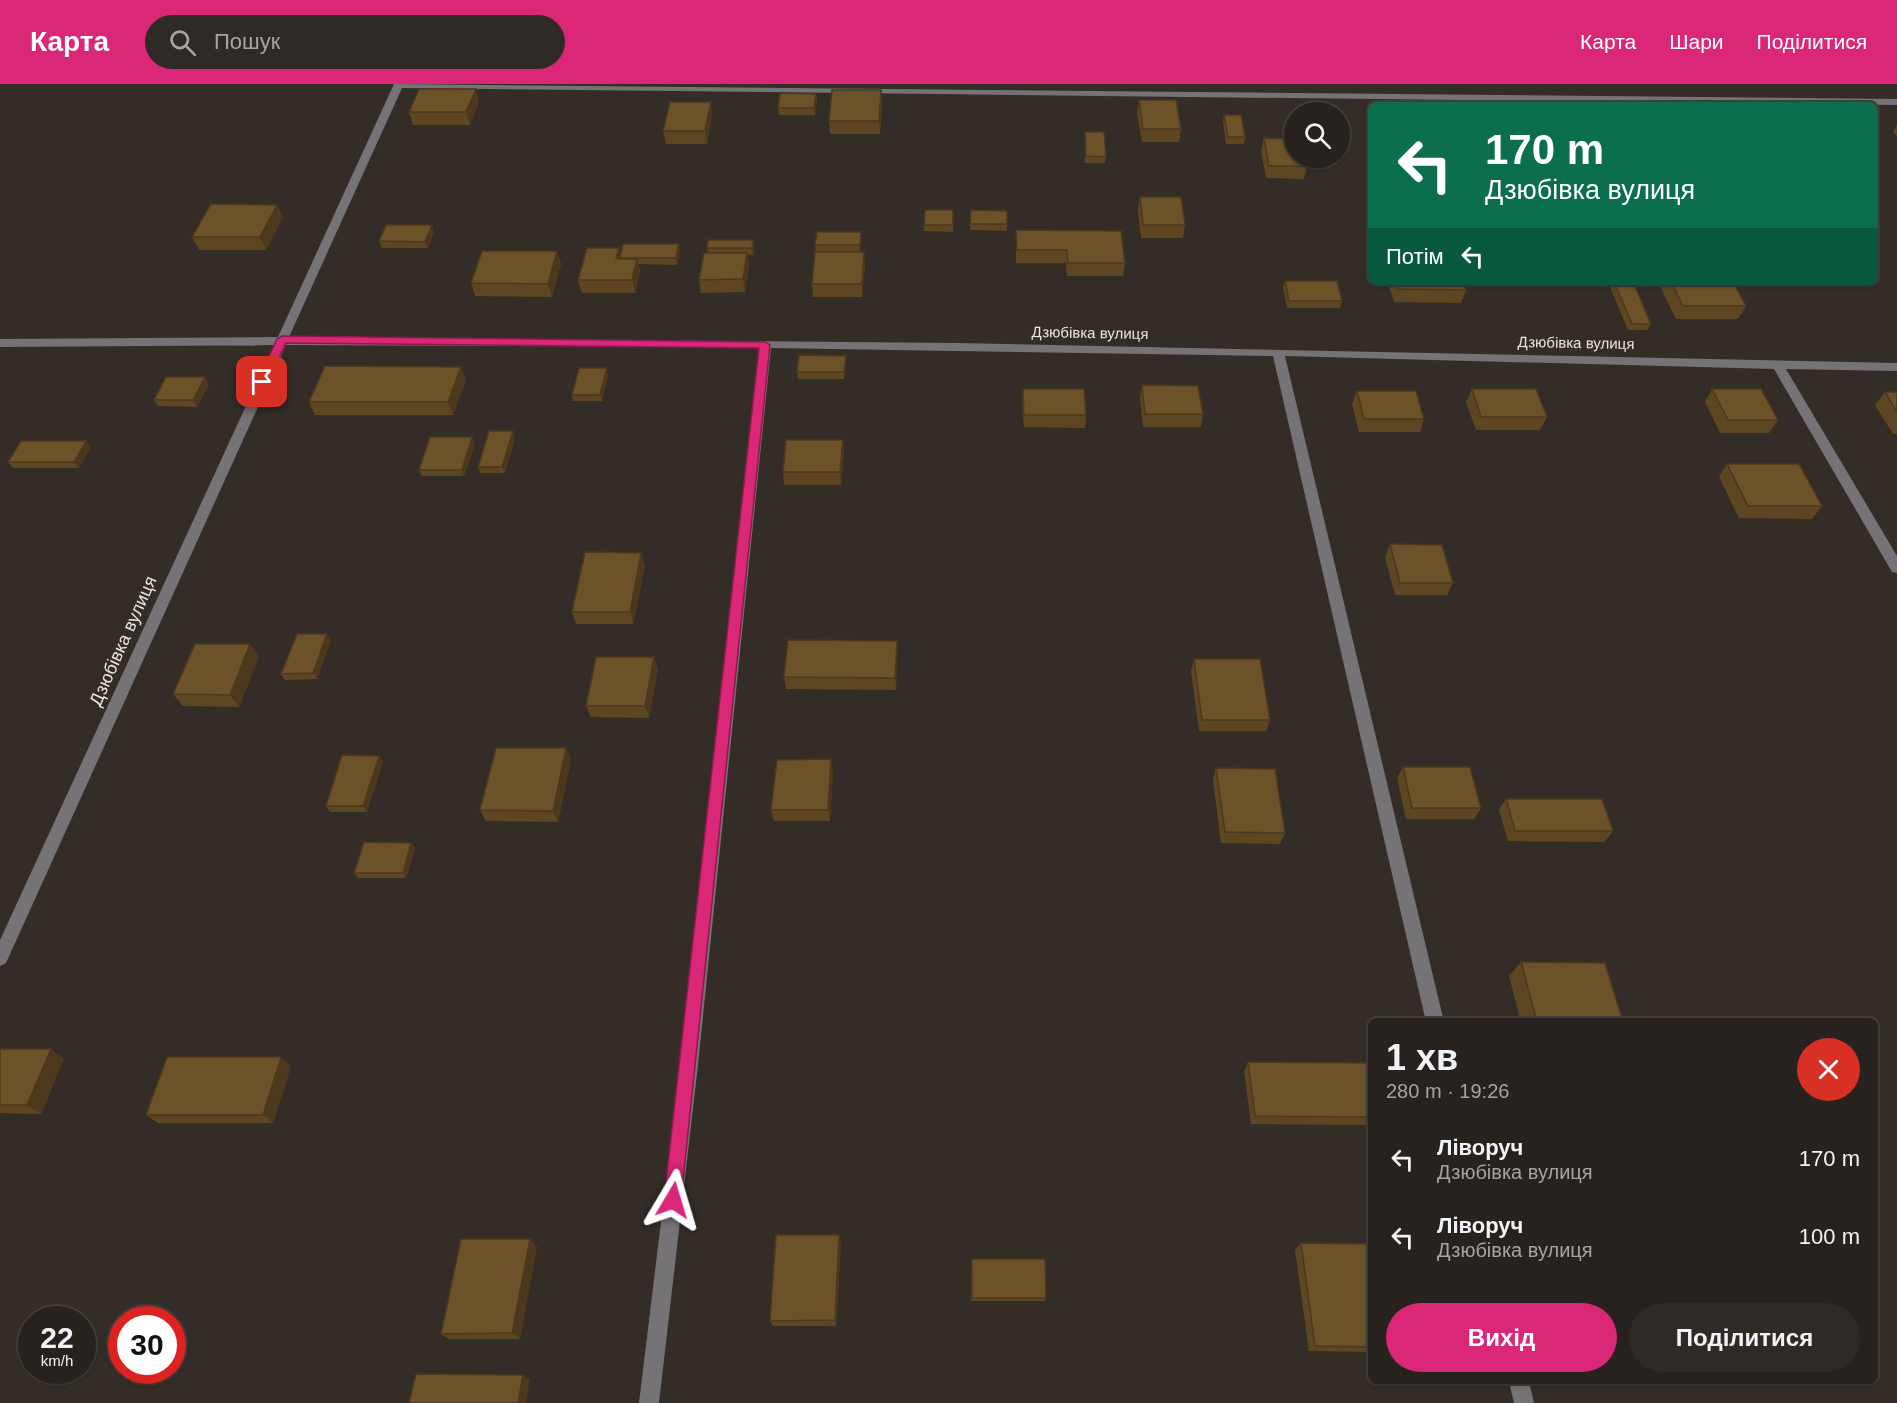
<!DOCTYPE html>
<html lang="uk">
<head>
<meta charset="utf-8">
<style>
  :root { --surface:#27221d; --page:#2f2a26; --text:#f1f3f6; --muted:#a4a4a4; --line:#433f3b; --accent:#db2777 }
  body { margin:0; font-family:Helvetica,sans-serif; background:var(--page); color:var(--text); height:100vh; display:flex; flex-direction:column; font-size:22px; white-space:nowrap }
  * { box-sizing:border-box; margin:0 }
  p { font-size:20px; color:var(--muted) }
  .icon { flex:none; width:33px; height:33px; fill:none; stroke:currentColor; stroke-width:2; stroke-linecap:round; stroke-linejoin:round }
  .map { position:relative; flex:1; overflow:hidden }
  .panel { position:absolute; left:1368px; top:934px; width:510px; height:366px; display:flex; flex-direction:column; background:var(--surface); border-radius:9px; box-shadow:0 2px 4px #0004,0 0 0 2px var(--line) }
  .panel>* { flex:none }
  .hud { position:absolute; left:1368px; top:18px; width:510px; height:183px; border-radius:9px; box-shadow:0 2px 4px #0004,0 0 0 2px var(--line); background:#0b6e4f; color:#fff; overflow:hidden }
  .buttons { position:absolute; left:1284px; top:18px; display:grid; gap:12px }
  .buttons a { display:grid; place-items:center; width:66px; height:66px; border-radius:50%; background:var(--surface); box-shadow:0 2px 4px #0004,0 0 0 2px var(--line); font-size:30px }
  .speed { position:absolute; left:18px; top:1222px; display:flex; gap:12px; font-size:30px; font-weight:700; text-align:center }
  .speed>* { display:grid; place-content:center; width:78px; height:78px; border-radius:50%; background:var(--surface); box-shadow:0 2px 4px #0004,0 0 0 2px var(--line); line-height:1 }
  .speed small { font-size:15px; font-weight:400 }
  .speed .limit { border:9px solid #d22; background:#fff; color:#111 }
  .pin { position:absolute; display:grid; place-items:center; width:51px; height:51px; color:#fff; margin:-26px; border-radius:12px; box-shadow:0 3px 9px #0006 }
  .me { position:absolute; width:66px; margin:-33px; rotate:7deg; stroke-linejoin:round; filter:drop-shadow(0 0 4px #0008) }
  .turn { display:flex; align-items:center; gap:21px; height:126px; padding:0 18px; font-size:27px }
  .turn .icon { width:78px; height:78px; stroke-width:2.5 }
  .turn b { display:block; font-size:42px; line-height:51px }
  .then { display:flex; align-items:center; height:57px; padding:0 18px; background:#0003; gap:12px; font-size:22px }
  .round { display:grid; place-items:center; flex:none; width:63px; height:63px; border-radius:32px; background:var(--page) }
  .headline { display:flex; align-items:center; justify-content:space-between; height:102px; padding:0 18px }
  h1 { font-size:36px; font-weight:700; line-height:45px }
  .primary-button { display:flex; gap:12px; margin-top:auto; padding:12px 18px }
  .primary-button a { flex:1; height:69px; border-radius:36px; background:var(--accent); color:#fff; font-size:24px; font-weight:700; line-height:69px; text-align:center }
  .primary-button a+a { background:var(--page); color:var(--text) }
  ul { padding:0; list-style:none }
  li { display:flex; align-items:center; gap:18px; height:78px; padding:0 18px }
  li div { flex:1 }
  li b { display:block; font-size:22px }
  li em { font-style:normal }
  header { display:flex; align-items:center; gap:36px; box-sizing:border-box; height:84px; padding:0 30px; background:var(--accent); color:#fff }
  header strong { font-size:28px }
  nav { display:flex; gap:33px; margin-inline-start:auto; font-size:21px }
  .search { width:420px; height:54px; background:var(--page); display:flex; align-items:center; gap:15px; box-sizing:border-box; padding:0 21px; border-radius:33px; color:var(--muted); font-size:22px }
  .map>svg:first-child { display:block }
</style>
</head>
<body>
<header>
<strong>Карта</strong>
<div class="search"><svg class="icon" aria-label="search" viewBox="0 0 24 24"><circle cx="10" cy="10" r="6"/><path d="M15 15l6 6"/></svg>Пошук</div>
<nav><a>Карта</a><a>Шари</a><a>Поділитися</a></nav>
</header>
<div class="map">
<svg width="1897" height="1319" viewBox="0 0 1897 1319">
  <rect width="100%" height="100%" fill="#342d27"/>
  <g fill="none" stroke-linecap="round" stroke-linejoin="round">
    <path fill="#767376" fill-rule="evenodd" d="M394 0 1897 15V21L402 4 289 253 958 259 1897 279V287L1786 285 1897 472V489L1892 488 1774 285 1285 272 1444 938H1426L1273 272 771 264 698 981 659 1319H639L680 981 759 263 286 261 6 879 0 882V856L274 261 0 263V255L278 253Z
      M1509 1298H1529L1534 1319H1514Z"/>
  </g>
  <path fill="#5d4723" d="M881 6 882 19 880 50H830L829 37Z
    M816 10 817 16 815 31H779L778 24Z
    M1139 16 1181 45 1179 58H1142L1137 28Z
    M479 18 470 41H413L409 28Z
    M712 31 707 60H666L663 47Z
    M1224 31 1245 53 1244 60H1226L1223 38Z
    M1897 41V52L1893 48Z
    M1085 48 1106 73 1105 79H1085Z
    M1264 54 1307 82 1304 95 1266 94 1261 67Z
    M1140 113 1185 141 1183 154H1141L1138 126Z
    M277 121 283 133 266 166H199L192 153Z
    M953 126V148L924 147V141Z
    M971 126 1007 140V147L970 146Z
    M1016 146 1125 179 1123 192H1067L1066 179H1016Z
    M434 148 428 164H382L379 157Z
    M861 148 860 168H816L815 161Z
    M753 156 754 163 753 171H748L749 182 745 208 701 209 699 196 708 169 707 164Z
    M679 160 680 167 677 181 638 180 640 188 635 209H582L578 196 619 164 620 171Z
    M557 167 561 180 552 213 475 212 471 199Z
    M864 168 865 181 862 213H813L812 200Z
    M1285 197 1342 217 1340 224H1287L1283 203Z
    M1388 198H1463L1466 206 1461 219 1394 218Z
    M1608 198H1633L1651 240 1647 246H1628Z
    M1658 198H1733L1746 222 1738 235H1676Z
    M846 278 844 295H798L797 288Z
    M608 291 602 317H573L572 311Z
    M466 296 453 331H315L309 318Z
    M209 300 197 323 158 322 154 316Z
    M1142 301 1203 330 1201 343H1143L1140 314Z
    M1023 305 1086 331 1085 344 1024 343 1022 318Z
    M1472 305 1547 333 1540 346H1476L1466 318Z
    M1712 305 1778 336 1769 349H1720L1705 318Z
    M1357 307 1424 335 1420 348H1359L1352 320Z
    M1885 308H1897V350H1893L1875 321Z
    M513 347 515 354 505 389H481L478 383Z
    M475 360 464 392H422L419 386Z
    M91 363 79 384H13L8 378Z
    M844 369 841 401H784L783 388Z
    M1727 380 1822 422 1812 435 1739 434 1719 393Z
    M1390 460 1453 499 1447 511H1395L1385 473Z
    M645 481 633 540H576L572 528Z
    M327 550 331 556 317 595 285 596 281 590Z
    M897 569 896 606 786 605 784 593Z
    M259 572 239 623 183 622 173 610Z
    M1194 575 1270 636 1266 647H1199L1191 587Z
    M658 585 649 634 591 633 586 622Z
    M566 664 571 675 558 738 486 737 480 726Z
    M379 672 383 677 367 728H330L326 722Z
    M1403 683 1481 724 1474 735H1406L1397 694Z
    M1216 684 1285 749 1280 760 1221 759 1213 696Z
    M833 687 830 737H774L771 726Z
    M1506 715 1613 747 1604 758 1508 757 1499 726Z
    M411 759 415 764 406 794H358L354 789Z
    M1521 878 1623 938H1521L1509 892Z
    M0 965 64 974 41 1030 0 1029Z
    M1248 978 1371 979V1041L1251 1040 1244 987Z
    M291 982 273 1039H158L146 1031Z
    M841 1158 836 1242H773L770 1237Z
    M1301 1159 1371 1160V1268L1309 1267 1295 1166Z
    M537 1162 520 1255H449L441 1250Z
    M972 1175 1046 1214 1045 1217H971Z"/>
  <path fill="#4c391d" d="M476 5 479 18 470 41 466 28Z
    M881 6 882 19 880 50 879 37Z
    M816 10 817 16 815 31 814 24Z
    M711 18 712 31 707 60 705 47Z
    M277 121 283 133 266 166 260 153Z
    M432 141 434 148 428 164 425 158Z
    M753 156 754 163 753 171 752 164Z
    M679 160 680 167 677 181 676 174Z
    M619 164 621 174H620L621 180 616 175Z
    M557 167 561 180 552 213 548 200Z
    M864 168 865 181 862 213V200Z
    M747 169 749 182 745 208 743 195Z
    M637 175 640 188 635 209 632 196Z
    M846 272V278L844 295V288Z
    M461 283 466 296 453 331 448 318Z
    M607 284 608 291 602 317 600 311Z
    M205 293 209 300 197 323 193 316Z
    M513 347 515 354 505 389 502 383Z
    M472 353 475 360 464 392 462 386Z
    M843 356 844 369 841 401 840 388Z
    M86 357 91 363 79 384 74 378Z
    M641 469 645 481 633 540 630 528Z
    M327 550 331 556 317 595 313 589Z
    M897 557V569L896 606 895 594Z
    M250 560 259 572 239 623 230 611Z
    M654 573 658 585 649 634 645 622Z
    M566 664 571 675 558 738 553 727Z
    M379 672 383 677 367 728 363 722Z
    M831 675 833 687 830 737 828 726Z
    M411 759 415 764 406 794 403 789Z
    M51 965 64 974 41 1030 27 1021Z
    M281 973 291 982 273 1039 263 1031Z
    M839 1151 841 1158 836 1242 835 1236Z
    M530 1155 537 1162 520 1255 512 1249Z
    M523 1291 530 1295 526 1319H518Z"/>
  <path fill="#6c5229" stroke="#4c391d" stroke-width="1.5" d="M419 5H476L466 28H409Z
    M832 6H881L879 37H829Z
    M780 9 816 10 814 24H778Z
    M1139 16H1176L1181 45H1143Z
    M670 18H711L705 47H663Z
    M1224 31H1241L1245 53H1228Z
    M1085 48H1104L1106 73 1086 72Z
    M1264 54 1294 55V74H1305L1307 82H1269Z
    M1140 113H1181L1185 141H1143Z
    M211 120 277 121 260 153H192Z
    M925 126H953V141H924Z
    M971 126 1007 127V140H970Z
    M386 141H432L425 158 379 157Z
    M1016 146 1121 147 1125 179H1068L1067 166H1017Z
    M817 148H861L860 161H815Z
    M708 156H753L752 164H707Z
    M623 160H679L676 174H620Z
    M587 164H619L616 175H637L632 196H578Z
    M482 167H557L548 200 471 199Z
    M815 168H864L862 200H812Z
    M704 169H747L743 195 699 196Z
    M1285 197H1337L1342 217H1289Z
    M1396 198H1463L1466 206 1398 205Z
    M1614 198H1633L1651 240H1632Z
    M1671 198H1733L1746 222H1683Z
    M799 271 846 272 844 288H797Z
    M325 282 461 283 448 318H309Z
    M579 284H607L600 311H572Z
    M166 293H205L193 316H154Z
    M1142 301 1198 302 1203 330H1145Z
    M1023 305H1084L1086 331H1024Z
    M1472 305H1536L1547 333H1481Z
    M1712 305H1761L1778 336H1728Z
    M1357 307H1416L1424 335H1364Z
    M1885 308H1897V328Z
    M489 347H513L502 383H478Z
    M430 353H472L462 386H419Z
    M786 356H843L840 388H783Z
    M21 357H86L74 378H8Z
    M1727 380H1799L1822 422H1748Z
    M1390 460 1442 461 1453 499H1400Z
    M585 468 641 469 630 528H572Z
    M297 550H327L313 589 281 590Z
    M788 556 897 557 895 594 784 593Z
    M195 560H250L230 611 173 610Z
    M596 573H654L645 622H586Z
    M1194 575H1260L1270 636H1202Z
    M496 664H566L553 727 480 726Z
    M342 671 379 672 363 722H326Z
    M831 675 828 726H771L777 676Z
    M1403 683H1470L1481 724H1412Z
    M1216 684 1275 685 1285 749 1225 748Z
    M1506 715H1602L1613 747H1515Z
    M364 758 411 759 403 789H354Z
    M1521 878 1605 879 1623 938H1537Z
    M0 965H51L27 1021H0Z
    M167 973H281L263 1031H146Z
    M1248 978 1371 979V1033L1255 1032Z
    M776 1151H839L835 1236 770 1237Z
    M461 1155H530L512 1249 441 1250Z
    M1301 1159 1371 1160V1263L1315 1262Z
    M972 1175H1045L1046 1214H972Z
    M416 1290 523 1291 518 1319H409Z"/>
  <path fill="#db2777" stroke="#8e194d" stroke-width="1.5" d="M282 252 765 258 770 261 681 1116 679 1122 673 1125 667 1122 664 1116 759 264 286 259 266 300H258L257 298 277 255Z"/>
  <g text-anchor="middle" stroke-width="6" stroke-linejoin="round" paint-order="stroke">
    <g font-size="15" fill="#eae6e2" stroke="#342d27">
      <text transform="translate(1090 249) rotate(1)" y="5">Дзюбівка вулиця</text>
      <text transform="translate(1576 259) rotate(1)" y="5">Дзюбівка вулиця</text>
    </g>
    <g font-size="18" fill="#eae6e2" stroke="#342d27">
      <text transform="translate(123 557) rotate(-66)" y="6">Дзюбівка вулиця</text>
    </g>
  </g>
</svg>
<div class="buttons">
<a><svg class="icon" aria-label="search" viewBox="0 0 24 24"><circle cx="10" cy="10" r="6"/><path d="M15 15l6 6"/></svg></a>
</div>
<div class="speed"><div>22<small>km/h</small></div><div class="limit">30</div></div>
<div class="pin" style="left:262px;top:298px;background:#d93025"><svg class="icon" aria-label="arrive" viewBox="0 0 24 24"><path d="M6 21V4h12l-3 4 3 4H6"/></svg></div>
<svg class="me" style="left:673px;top:1116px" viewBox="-20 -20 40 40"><path d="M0-17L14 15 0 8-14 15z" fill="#db2777" stroke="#fff" stroke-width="4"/></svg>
<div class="hud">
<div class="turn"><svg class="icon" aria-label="left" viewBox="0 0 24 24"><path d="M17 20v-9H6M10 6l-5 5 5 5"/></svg><div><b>170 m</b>Дзюбівка вулиця</div></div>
<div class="then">Потім<svg class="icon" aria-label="left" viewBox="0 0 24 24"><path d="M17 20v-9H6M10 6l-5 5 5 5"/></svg></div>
</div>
<section class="panel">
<div class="headline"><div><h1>1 хв</h1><p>280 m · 19:26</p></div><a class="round" style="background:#d93025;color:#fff"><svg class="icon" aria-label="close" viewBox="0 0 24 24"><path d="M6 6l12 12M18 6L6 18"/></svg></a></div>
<ul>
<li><svg class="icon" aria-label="left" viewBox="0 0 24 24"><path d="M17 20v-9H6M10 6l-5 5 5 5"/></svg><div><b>Ліворуч</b><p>Дзюбівка вулиця</p></div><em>170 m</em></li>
<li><svg class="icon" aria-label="left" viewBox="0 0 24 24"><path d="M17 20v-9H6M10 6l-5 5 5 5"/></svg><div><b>Ліворуч</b><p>Дзюбівка вулиця</p></div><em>100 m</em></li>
</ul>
<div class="primary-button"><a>Вихід</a><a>Поділитися</a></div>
</section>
</div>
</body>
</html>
